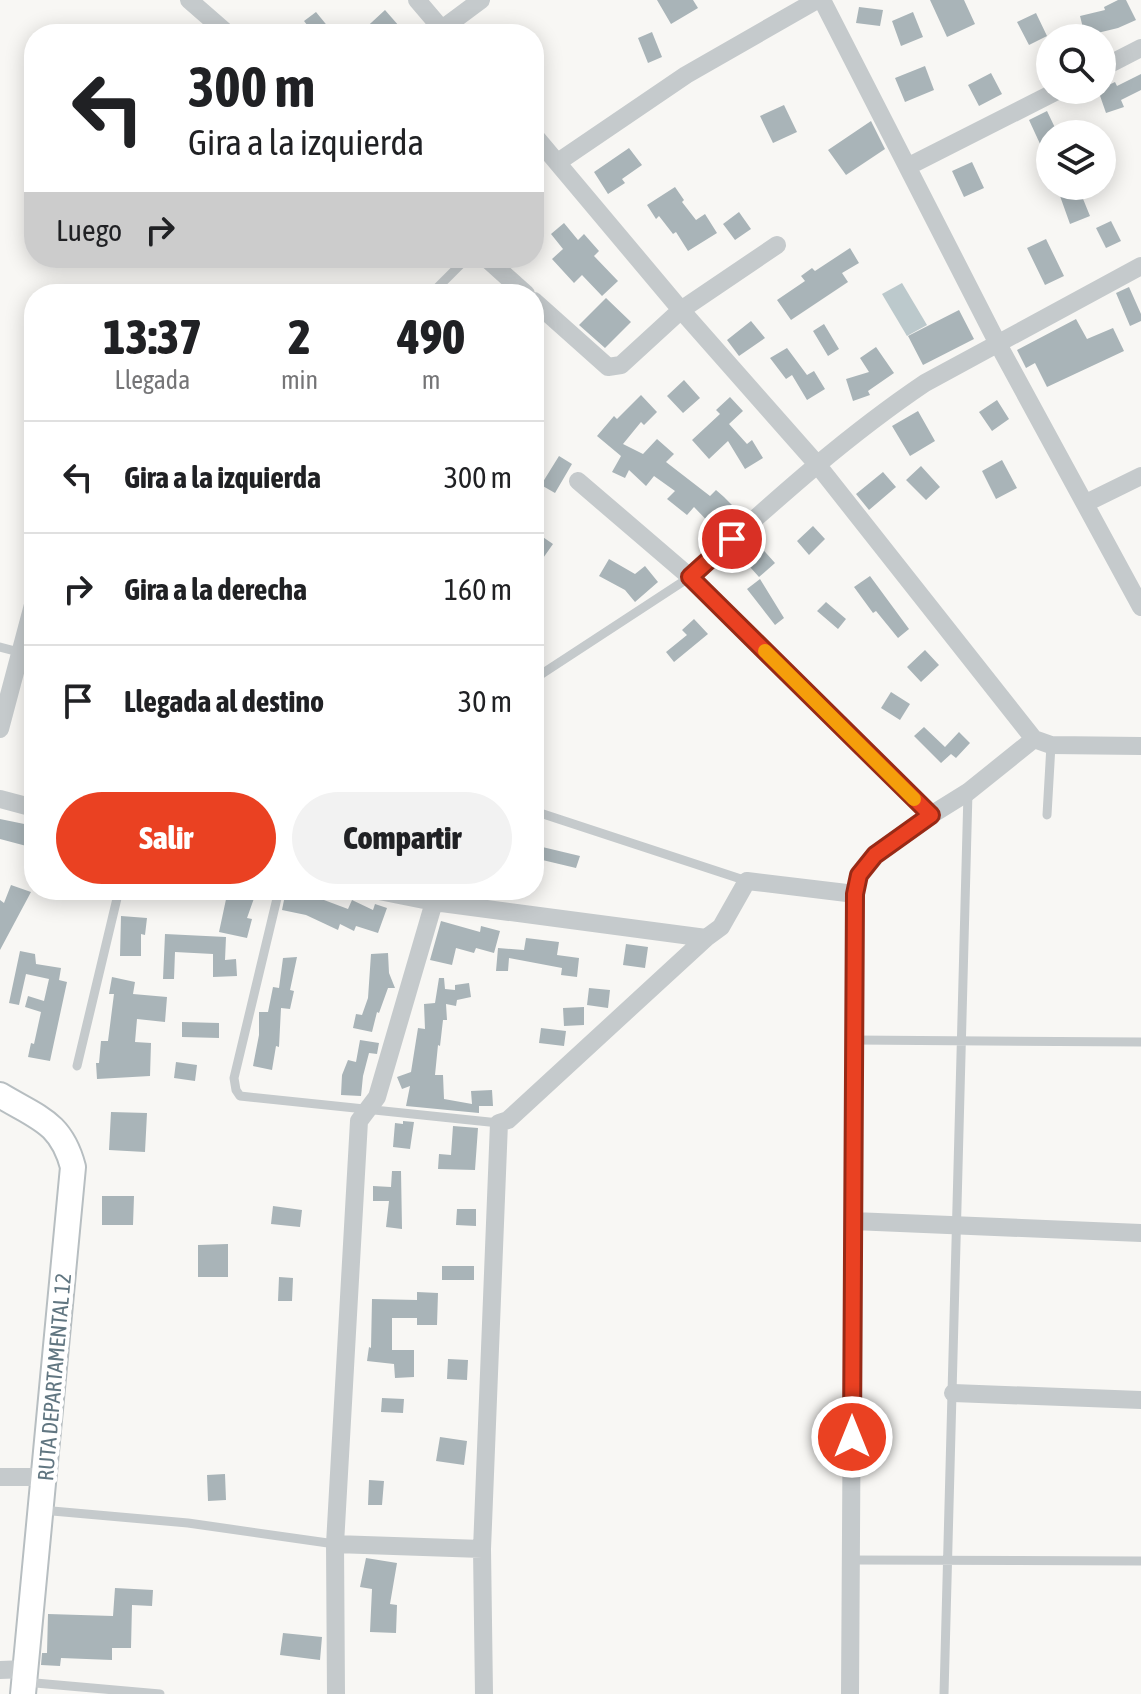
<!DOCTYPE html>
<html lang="es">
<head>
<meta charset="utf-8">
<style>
  :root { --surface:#fff; --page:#f2f2f2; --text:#202124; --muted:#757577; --line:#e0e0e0; --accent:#ea4122 }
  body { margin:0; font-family:"Asap Condensed",sans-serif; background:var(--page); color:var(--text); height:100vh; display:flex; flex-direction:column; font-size:30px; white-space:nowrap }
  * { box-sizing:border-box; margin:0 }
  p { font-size:26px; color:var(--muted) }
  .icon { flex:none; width:44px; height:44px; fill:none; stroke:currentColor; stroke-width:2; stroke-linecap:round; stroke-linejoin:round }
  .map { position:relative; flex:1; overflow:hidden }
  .sheet { position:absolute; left:24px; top:284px; width:520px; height:616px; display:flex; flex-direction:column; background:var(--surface); border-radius:32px; box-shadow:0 4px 20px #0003 }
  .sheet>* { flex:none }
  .top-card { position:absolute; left:24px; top:24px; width:520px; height:244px; border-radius:32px; box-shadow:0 4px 20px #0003; background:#fff; color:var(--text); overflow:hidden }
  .fabs { position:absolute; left:1036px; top:24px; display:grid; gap:16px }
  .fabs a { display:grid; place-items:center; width:80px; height:80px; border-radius:50%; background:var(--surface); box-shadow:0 4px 20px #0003; font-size:40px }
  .pin { position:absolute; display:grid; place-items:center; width:68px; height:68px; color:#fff; margin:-34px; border:4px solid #fff; border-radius:50%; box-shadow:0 2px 8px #0007 }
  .me { position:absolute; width:88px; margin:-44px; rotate:0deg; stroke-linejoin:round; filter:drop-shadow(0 0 6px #0008) }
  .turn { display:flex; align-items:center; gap:28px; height:168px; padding:0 32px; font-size:36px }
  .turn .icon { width:104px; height:104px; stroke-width:2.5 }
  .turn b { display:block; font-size:56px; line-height:68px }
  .then { display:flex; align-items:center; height:76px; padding:0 32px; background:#0003; gap:16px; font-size:30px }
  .eta { display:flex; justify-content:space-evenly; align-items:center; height:136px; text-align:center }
  .eta b { font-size:48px; font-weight:800; line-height:56px }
  .button { display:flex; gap:16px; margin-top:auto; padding:16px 32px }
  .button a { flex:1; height:92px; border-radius:48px; background:var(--accent); color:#fff; font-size:32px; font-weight:800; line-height:92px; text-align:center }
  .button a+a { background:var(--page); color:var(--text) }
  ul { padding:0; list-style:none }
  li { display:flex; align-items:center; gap:24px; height:112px; padding:0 32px; border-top:2px solid var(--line) }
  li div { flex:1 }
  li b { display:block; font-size:30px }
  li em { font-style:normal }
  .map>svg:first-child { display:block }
</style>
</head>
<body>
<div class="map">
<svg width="1141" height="1694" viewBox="0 0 1141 1694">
  <rect width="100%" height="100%" fill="#f8f7f4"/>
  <path fill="#bcc9cc" d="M902 283 927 325 907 336 882 294Z"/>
  <path fill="#a9b4b8" d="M657 0H693L698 8 671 24Z
    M930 0H964L975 24 947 37Z
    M1118 0H1126L1136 20 1118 28 1085 36 1080 16 1105 10 1104 7Z
    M859 7 883 10 880 26 856 23Z
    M385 10 406 34H359Z
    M316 12 334 34H314L304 21Z
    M913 12 923 37 901 46 892 21Z
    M1036 13 1047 36 1029 45 1017 22Z
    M652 32 662 57 648 63 638 38Z
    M925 66 934 90 905 102 895 78Z
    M991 73 1002 94 979 106 968 85Z
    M1141 74V90L1121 100 1124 107 1106 113 1098 90 1115 82 1117 86Z
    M784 105 797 132 773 143 760 116Z
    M1047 111 1058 134H1050V141L1041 146 1029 120Z
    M871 121 885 149 846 175 828 150Z
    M629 148 642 165 622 179 625 183 608 194 594 172Z
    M972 162 984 188 964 197 952 171Z
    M675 187 684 200 682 202 696 220 705 214 717 233 688 251 676 232 673 234 659 216 656 219 647 205Z
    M1079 189 1090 216 1070 224 1060 196Z
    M739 212 751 229 735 240 723 224Z
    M1111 221 1121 241 1106 248 1096 228Z
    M564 223 578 240 584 234 599 251 594 256 618 281 602 296 582 275 574 283 552 259 563 249 551 234Z
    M1046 239 1064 276 1045 285 1027 248Z
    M850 248 859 263 842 273 848 282 791 320 777 300 805 281 801 276 812 268 815 271Z
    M1129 287 1141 314V321L1130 326 1116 293Z
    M606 298 631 322 605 348 579 325Z
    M959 310 974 339 923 365 908 336Z
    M1076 319 1087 339 1113 328 1124 351 1047 387 1035 363 1026 368 1017 350Z
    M751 321 765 338 739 356 727 340Z
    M824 324 839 349 828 356 813 331Z
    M876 347 894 373 868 391 870 395 853 401 846 379 869 372 860 358Z
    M787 348 807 375 814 371 825 389 807 400 792 375 786 379 770 358Z
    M684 380 700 398 683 413 667 396Z
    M641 395 657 412 644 425 641 422 623 444 643 454 657 439 674 454 666 462 710 496 716 490 724 497 740 513 719 533 694 507 687 515 667 499 675 491 654 476 646 486 629 470 625 478 612 472 621 456 597 436 614 416 617 419Z
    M730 397 743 411 729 424 747 444 752 440 763 458 745 469 728 441 709 459 692 440 720 414 716 410Z
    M997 400 1009 419 992 431 979 412Z
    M918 411 935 441 910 456 892 426Z
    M559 456 572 464 555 493 541 485Z
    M1002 460 1017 488 996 499 982 471Z
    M921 466 940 487 926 500 906 480Z
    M883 472 896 487 869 510 856 494Z
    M813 526 825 539 809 555 797 541Z
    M534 531 553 544 534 571Z
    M757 543 775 563 759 577 741 557Z
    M609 559 635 574 645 566 658 582 635 602 625 590 599 576Z
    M870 576 909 629 898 638 876 611 873 613 854 587Z
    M760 579 784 618 775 625 747 589Z
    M826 602 846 619 838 629 817 611Z
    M694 619 708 634 674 662 666 652 687 635 682 630Z
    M925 650 939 665 921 682 907 667Z
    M891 692 910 704 900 720 881 708Z
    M924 727 945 747 959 732 970 743 956 758 951 754 941 763 914 736Z
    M0 819 34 826V848L0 839Z
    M534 845 580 856 576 868 534 858Z
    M11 885 31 892 0 950V900L4 903Z
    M228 890H257L247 918 252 919 247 938 219 932Z
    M286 890 312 895 315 890H320L327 894 324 900 348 909 352 900 373 910 375 904 387 908 378 933 356 926 354 931 340 924 338 930 306 915 282 910Z
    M121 916 147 918 145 935 141 934V956H120Z
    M441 921 480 932 481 926 500 931 494 953 476 948 474 953 456 948 452 965 430 960Z
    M165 934 226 937 225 960 236 959 237 976 213 977V954L175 952 174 979H163Z
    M526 938 559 942 557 955 579 958 577 977 561 975 562 968 509 958 508 971H496L498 948 524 950Z
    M626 944 648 947 645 968 623 965Z
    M20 951 35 954 36 964 61 968 59 980 67 982 50 1061 28 1057 31 1043 34 1044 41 1012 25 1007 28 996 44 1001 49 979 26 974 19 1005 9 1003Z
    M388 953 389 973 395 988H388L379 1013 377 1012 372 1032 353 1028 356 1014 362 1015 368 998 371 954Z
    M297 957 290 990 294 991 290 1009 281 1008 279 1047 276 1046 272 1070 253 1066 259 1035V1012H268L273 987 279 988 283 958Z
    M112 977 135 982 133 994 167 997 165 1022 137 1019 135 1042 151 1043 150 1076 97 1079 96 1063H99L101 1041H108L114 994H109Z
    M439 978H444L445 989 455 990V985L469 983 471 997 457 1000 456 1006 446 1004 447 1020H443L440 1046 438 1045 435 1075H443L444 1099 472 1104 471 1091 492 1090 493 1106H479V1113L406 1106 410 1086 402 1089 397 1077 411 1072 418 1028 425 1029 424 1004 435 1003Z
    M589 988 610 990 608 1008 587 1005Z
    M584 1007V1025L564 1026 563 1008Z
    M182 1022 219 1023V1038L182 1037Z
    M541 1028 566 1031 564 1046 539 1043Z
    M360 1040 379 1043 377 1054 369 1053 363 1076 361 1096 341 1095 342 1075 348 1060 356 1062Z
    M176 1062 197 1065 195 1081 174 1078Z
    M111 1112 147 1113 145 1152 109 1150Z
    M403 1121 414 1122 410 1149 393 1147 395 1123 403 1124Z
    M453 1126 478 1128 475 1170 438 1169 439 1154 451 1155Z
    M392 1171H401L402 1229 386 1227 389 1201H373V1186L391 1187Z
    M102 1196H134L133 1225H102Z
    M273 1206 302 1210 300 1227 271 1224Z
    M457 1209H476V1226L456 1225Z
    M228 1244V1277H198V1245Z
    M442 1266H474V1280H442Z
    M279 1277 293 1278 292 1301H278Z
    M417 1292 438 1293 437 1325H417V1318H392V1350H414V1377L395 1378 394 1364 367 1361 369 1347 371 1348 372 1299 417 1300Z
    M448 1359 468 1360 467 1380 447 1379Z
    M382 1398 404 1399 403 1413 381 1412Z
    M440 1437 467 1441 464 1465 436 1461Z
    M225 1474 226 1500 208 1501 207 1475Z
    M369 1480 384 1481 382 1505H368Z
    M366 1558 397 1563 390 1604 397 1605 396 1633 370 1632 372 1589 360 1587Z
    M115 1588 153 1590 152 1606 132 1605 131 1648H112V1660L61 1658 60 1666 41 1665 42 1653H47L48 1614 113 1616Z
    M283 1633 322 1637 320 1660 280 1655Z"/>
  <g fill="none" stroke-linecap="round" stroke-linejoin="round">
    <g stroke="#b7bec1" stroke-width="28">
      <path id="secondary" d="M0 1095C38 1118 61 1122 73 1167L23 1694"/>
    </g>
    <path stroke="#c5cacc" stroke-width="9" d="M431 294 467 258
      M0 647 34 656
      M534 679 690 577
      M534 811 747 881
      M1047 815 1051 745
      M279 890 234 1078 236 1090 240 1096 499 1123
      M854 1040 1141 1042
      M77 1066 119 890
      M41 1510 188 1523 335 1544
      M851 1560 1141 1561
      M24 1682 160 1694
      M944 1694 968 792"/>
    <path stroke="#c5cacc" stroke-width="18" d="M189 0 228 34
      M417 0 446 34
      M822 0 998 344 1141 607
      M442 29 481 0
      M1102 68 1141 48
      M534 135 681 310 816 463 1034 739 1051 745 1141 746
      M558 162 686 75 817 0
      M909 166 1059 90
      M486 258 526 294
      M534 301 608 367 621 365 681 310 777 245
      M578 481 690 577 931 815
      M1086 503 1141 476
      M690 577C767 508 839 441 925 383L1141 266
      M0 729 34 601
      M0 799 34 808
      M374 890 434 902 706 938
      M853 1221 1141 1233
      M953 1393 1141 1400
      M0 1477H45
      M335 1544 482 1549
      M0 1670 26 1669
      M336 1694 335 1544 359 1121 377 1097 434 902
      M484 1694 482 1549 499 1123 508 1120 706 938 721 927 747 881 855 894
      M850 1694 855 894 859 875 875 855 931 815 968 792 1034 739"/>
    <use href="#secondary" stroke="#fff" stroke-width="24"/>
  </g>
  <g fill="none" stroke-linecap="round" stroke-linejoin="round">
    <g stroke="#982a16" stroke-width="20">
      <path id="route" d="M732 539 690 577 931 815 875 855 859 875 855 894 852 1437"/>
    </g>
    <use href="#route" stroke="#ea4122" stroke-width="14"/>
    <path stroke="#f59e0b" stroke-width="14" d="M765 651 914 799"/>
  </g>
  <g text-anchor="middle" stroke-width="8" stroke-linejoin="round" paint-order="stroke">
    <g font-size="22" fill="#617681" stroke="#fff">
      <text transform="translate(54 1377) rotate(-85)" y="8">RUTA DEPARTAMENTAL 12</text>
    </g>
  </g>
</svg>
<div class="fabs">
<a><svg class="icon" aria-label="search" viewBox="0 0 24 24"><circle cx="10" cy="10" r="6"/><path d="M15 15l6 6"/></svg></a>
<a><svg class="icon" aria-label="layers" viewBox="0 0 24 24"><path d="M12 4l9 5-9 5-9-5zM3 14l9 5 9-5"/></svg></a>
</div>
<div class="pin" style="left:732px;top:539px;background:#d93025"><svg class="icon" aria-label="arrive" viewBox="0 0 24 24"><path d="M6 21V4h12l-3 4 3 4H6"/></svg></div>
<svg class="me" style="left:852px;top:1437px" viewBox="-20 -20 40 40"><circle r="17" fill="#ea4122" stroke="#fff" stroke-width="3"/><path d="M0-11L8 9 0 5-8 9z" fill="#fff"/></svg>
<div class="top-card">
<div class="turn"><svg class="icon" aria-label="left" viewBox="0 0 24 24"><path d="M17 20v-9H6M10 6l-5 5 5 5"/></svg><div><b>300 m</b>Gira a la izquierda</div></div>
<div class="then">Luego<svg class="icon" aria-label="right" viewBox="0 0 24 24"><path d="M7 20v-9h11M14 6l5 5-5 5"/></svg></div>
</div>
<section class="sheet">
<div class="eta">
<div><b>13:37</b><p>Llegada</p></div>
<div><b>2</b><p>min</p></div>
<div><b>490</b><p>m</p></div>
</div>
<ul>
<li><svg class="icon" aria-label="left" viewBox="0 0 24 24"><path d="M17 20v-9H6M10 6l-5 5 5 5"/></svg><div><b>Gira a la izquierda</b></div><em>300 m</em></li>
<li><svg class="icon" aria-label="right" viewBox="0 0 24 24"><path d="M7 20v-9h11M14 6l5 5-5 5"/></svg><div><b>Gira a la derecha</b></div><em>160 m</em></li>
<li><svg class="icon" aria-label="arrive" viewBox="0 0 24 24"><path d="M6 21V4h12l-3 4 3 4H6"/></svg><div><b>Llegada al destino</b></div><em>30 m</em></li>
</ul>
<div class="button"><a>Salir</a><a>Compartir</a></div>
</section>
</div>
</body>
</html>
